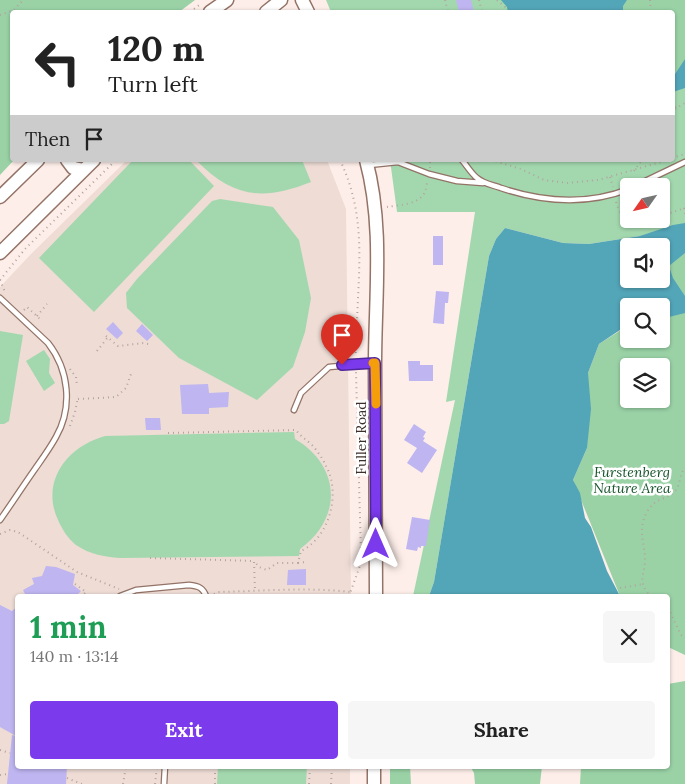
<!DOCTYPE html>
<html lang="en">
<head>
<meta charset="utf-8">
<style>
  :root { --surface:#fff; --page:#f6f6f6; --text:#222; --muted:#767676; --accent:#7c3aed }
  body { margin:0; font-family:Lora,serif; background:var(--page); color:var(--text); height:100vh; display:flex; flex-direction:column; font-size:19px; white-space:nowrap }
  * { box-sizing:border-box; margin:0 }
  p { font-size:16px; color:var(--muted) }
  .icon { flex:none; width:28px; height:28px; fill:none; stroke:currentColor; stroke-width:2; stroke-linecap:round; stroke-linejoin:round }
  .map { position:relative; flex:1; overflow:hidden }
  .side { position:absolute; left:15px; top:594px; width:655px; height:175px; display:flex; flex-direction:column; background:var(--surface); border-radius:5px; box-shadow:0 1px 4px #0004 }
  .side>* { flex:none }
  .hud { position:absolute; left:10px; top:10px; width:665px; height:152px; border-radius:5px; box-shadow:0 1px 4px #0004; background:#fff; color:var(--text); overflow:hidden }
  .needle { width:32px; rotate:236deg }
  .fabs { position:absolute; left:620px; top:178px; display:grid; gap:10px }
  .fabs a { display:grid; place-items:center; width:50px; height:50px; border-radius:5px; background:var(--surface); box-shadow:0 1px 4px #0004; font-size:25px }
  .pin { position:absolute; display:grid; place-items:center; width:42px; height:42px; color:#fff; margin:-51px -21px; border-radius:50% 50% 50% 0; rotate:-45deg; box-shadow:0 0 5px #0007 }
  .pin .icon { rotate:45deg }
  .me { position:absolute; width:55px; margin:-28px; rotate:0deg; stroke-linejoin:round; filter:drop-shadow(0 0 4px #0008) }
  .turn { display:flex; align-items:center; gap:18px; height:105px; padding:0 15px; font-size:22px }
  .turn .icon { width:65px; height:65px; stroke-width:2.5 }
  .turn b { display:block; font-size:35px; line-height:42px }
  .then { display:flex; align-items:center; height:48px; padding:0 15px; background:#0003; gap:10px; font-size:19px }
  .round { display:grid; place-items:center; flex:none; width:52px; height:52px; border-radius:5px; background:var(--page) }
  .head { display:flex; align-items:center; justify-content:space-between; height:85px; padding:0 15px }
  h1 { font-size:30px; font-weight:700; line-height:38px; color:#1e9e55 }
  .primary-button { display:flex; gap:10px; margin-top:auto; padding:10px 15px }
  .primary-button a { flex:1; height:58px; border-radius:5px; background:var(--accent); color:#fff; font-size:20px; font-weight:700; line-height:58px; text-align:center }
  .primary-button a+a { background:var(--page); color:var(--text) }
  .map>svg:first-child { display:block }
</style>
</head>
<body>
<div class="map">
<svg width="685" height="784" viewBox="0 0 685 784">
  <rect width="100%" height="100%" fill="#fdeee9"/>
  <path fill="#eedcd5" d="M127 160H327L346 209 351 596H18V766H350V784H0V287L31 254Z"/>
  <path fill="#a3d8ae" fill-rule="evenodd" d="M326 0H685V302L661 279V246L640 236 589 244 563 243 505 228 496 239 489 256 434 582 429 596H413L455 400 446 402 475 212H397L390 160H672V12H331ZM629 186H661V219H629Z
    M133 160H189L214 186 94 312 39 258Z
    M196 160H302L311 182C263 201 233 198 196 160Z
    M220 199 273 207 299 240 311 298 305 332 293 367 257 400 179 358 127 308 126 293 137 279 212 201Z
    M0 331 23 335 9 421 4 424H0Z
    M44 350 50 359 49 373 55 383 44 391 26 361Z
    M294 432 295 439C341 466 343 518 300 549L299 556 120 558C104 557 89 554 76 545 68 539 62 529 58 520 40 481 68 446 105 436Z
    M218 766H307L306 784H217Z"/>
  <path fill="#9ad2a6" fill-rule="evenodd" d="M0 0H195L179 12H12V160H14L0 175Z
    M627 0H685V59L673 77 672 12H623V6Z
    M685 253V296L673 278 669 266Z
    M685 311V655L668 647V596H620L573 480 587 448 588 373 599 344 629 325V339H661V316ZM629 366H661V399H629Z
    M685 681V784H580L581 766H668V684Z
    M390 766H410L411 784H390Z
    M470 766H542L540 784H475L474 773Z"/>
  <path fill="#53a5b8" fill-rule="evenodd" d="M501 0H627L623 6V12H508L507 7Z
    M685 59V88L673 92V77Z
    M685 223V253L669 266 673 278 685 296V313L661 319V306H629V324L599 344 588 373 591 409 587 448 573 480 580 493 585 518 591 527 607 571 620 596H429L434 582 489 256 496 239 505 228 563 243 589 244 640 236 673 225ZM629 246H661V279H629Z"/>
  <path fill="#beb5f1" d="M456 0H471L474 12H459Z
    M433 236H443V265H433Z
    M436 291 449 292 448 303H445L444 324 433 323Z
    M113 322 123 333 117 339 106 329Z
    M142 324 153 335 147 341 136 331Z
    M408 361H420V365H433V381H409Z
    M208 384 209 393 229 392 228 407 209 408V414H182L180 385Z
    M145 418H160L161 430H146Z
    M414 424 426 432 423 437 425 438 423 441 437 450 422 473 407 463 417 448 404 440Z
    M412 517 430 520 426 546H421V548L418 547 417 551 406 549Z
    M46 566 56 567 75 574 73 585 81 591 76 596H26L23 590 34 584 32 578 42 576Z
    M306 569V585H287L288 570Z
    M0 605 12 611 18 606V766H67L66 784H7L12 735 16 736 0 727Z"/>
  <g fill="none" stroke-linecap="round" stroke-linejoin="round">
    <g stroke="#937367" stroke-width="7">
      <path id="service" d="M462 160C467 166 471 173 477 178 484 184 493 185 501 188 543 202 588 205 629 189
        M369 165 398 162 429 174 457 181 483 183
        M635 186 685 162
        M0 298 48 343C69 370 73 407 56 437 50 448 42 459 35 469 23 486 12 503 0 520
        M294 410 301 393 329 367 374 363
        M120 596 136 590 189 585C199 586 203 588 206 596
        M164 784 165 766"/>
    </g>
    <g stroke="#937367" stroke-width="15">
      <path id="secondary" d="M302 0 308 12
        M210 12 227 0
        M266 12 281 0
        M67 160 73 168 83 170
        M366 160C384 226 375 297 375 364 375 442 376 519 376 596
        M0 197 38 160
        M0 253 94 160
        M374 784V766"/>
    </g>
    <path stroke="#b2a49f" stroke-width="2" stroke-dasharray="1 4" stroke-linecap="butt" d="M445 0 448 12
      M479 0 482 12
      M497 0 505 7V12
      M650 0 651 12
      M190 12 202 3
      M0 15 14 10 23 0
      M672 103 676 108
      M672 113 676 108 685 103
      M672 158 685 154
      M340 160C366 215 359 263 357 322 356 334 355 345 356 357
      M491 160 521 169 544 180 568 183 598 180 668 160
      M430 168V160
      M634 171 642 160
      M610 177 613 187
      M616 202C622 222 634 225 653 219
      M387 207C398 205 419 205 425 192 426 189 427 183 427 180
      M684 208 685 214
      M661 216 685 208
      M0 280 25 249 116 160
      M0 280 5 292
      M24 310 27 307 40 319
      M37 316 47 304
      M106 336 118 346 144 343 152 345
      M97 351 108 337
      M70 369 76 377 77 386
      M78 399 116 397 126 388 131 374
      M70 426 75 412 78 397
      M168 433 296 430C301 437 307 440 313 446 318 452 323 459 326 466 341 493 330 537 301 551L298 563H277L267 570 259 567 254 561
      M0 534 10 530 18 532 77 572 119 589
      M150 558 254 561 255 591
      M298 563 305 562
      M75 584 86 592 82 596
      M620 588 643 584
      M214 594 218 592C262 591 307 587 351 592
      M349 596 361 563V555L356 372
      M652 596C648 594 644 589 643 584 641 577 645 568 645 561 645 542 637 530 647 512 655 497 665 501 674 492 681 486 679 474 685 468
      M668 608 681 635 685 638
      M0 750 10 753
      M0 775 8 774
      M67 778 82 784
      M123 784 126 766
      M155 784 157 766
      M215 784V766
      M309 784 310 766
      M331 784 332 766"/>
    <use href="#service" stroke="#fff" stroke-width="4.5"/>
    <use href="#secondary" stroke="#fff" stroke-width="12"/>
  </g>
  <g fill="none" stroke-linecap="round" stroke-linejoin="round">
    <g stroke="#51269a" stroke-width="12">
      <path id="route" d="M342 365 375 363 376 544"/>
    </g>
    <use href="#route" stroke="#7c3aed" stroke-width="9"/>
    <path stroke="#f59e0b" stroke-width="9" d="M373 363H375L376 404"/>
  </g>
  <g text-anchor="middle" stroke-width="5" stroke-linejoin="round" paint-order="stroke">
    <g font-size="14" fill="#3c2e29" stroke="#fff">
      <text transform="translate(361 438) rotate(-90)" y="5">Fuller Road</text>
    </g>
    <g font-size="14" font-style="italic" fill="#18552c" stroke="#fff">
      <text x="632" y="477">Furstenberg<tspan x="632" dy="16">Nature Area</tspan></text>
    </g>
  </g>
</svg>
<div class="fabs">
<a><svg class="needle" viewBox="-14 -14 28 28"><path d="M0-13l5 13h-10z" fill="#e53935"/><path d="M0 13l5-13h-10z" fill="#767676"/></svg></a>
<a><svg class="icon" aria-label="sound" viewBox="0 0 24 24"><path d="M4 9h4l5-4v14l-5-4H4zM17 9q2 3 0 6"/></svg></a>
<a><svg class="icon" aria-label="search" viewBox="0 0 24 24"><circle cx="10" cy="10" r="6"/><path d="M15 15l6 6"/></svg></a>
<a><svg class="icon" aria-label="layers" viewBox="0 0 24 24"><path d="M12 4l9 5-9 5-9-5zM3 14l9 5 9-5"/></svg></a>
</div>
<div class="pin" style="left:342px;top:365px;background:#d93025"><svg class="icon" aria-label="arrive" viewBox="0 0 24 24"><path d="M6 21V4h12l-3 4 3 4H6"/></svg></div>
<svg class="me" style="left:376px;top:544px" viewBox="-20 -20 40 40"><path d="M0-17L14 15 0 8-14 15z" fill="#7c3aed" stroke="#fff" stroke-width="4"/></svg>
<div class="hud">
<div class="turn"><svg class="icon" aria-label="left" viewBox="0 0 24 24"><path d="M17 20v-9H6M10 6l-5 5 5 5"/></svg><div><b>120 m</b>Turn left</div></div>
<div class="then">Then<svg class="icon" aria-label="arrive" viewBox="0 0 24 24"><path d="M6 21V4h12l-3 4 3 4H6"/></svg></div>
</div>
<section class="side">
<div class="head"><div><h1>1 min</h1><p>140 m · 13:14</p></div><a class="round"><svg class="icon" aria-label="close" viewBox="0 0 24 24"><path d="M6 6l12 12M18 6L6 18"/></svg></a></div>
<div class="primary-button"><a>Exit</a><a>Share</a></div>
</section>
</div>
</body>
</html>
